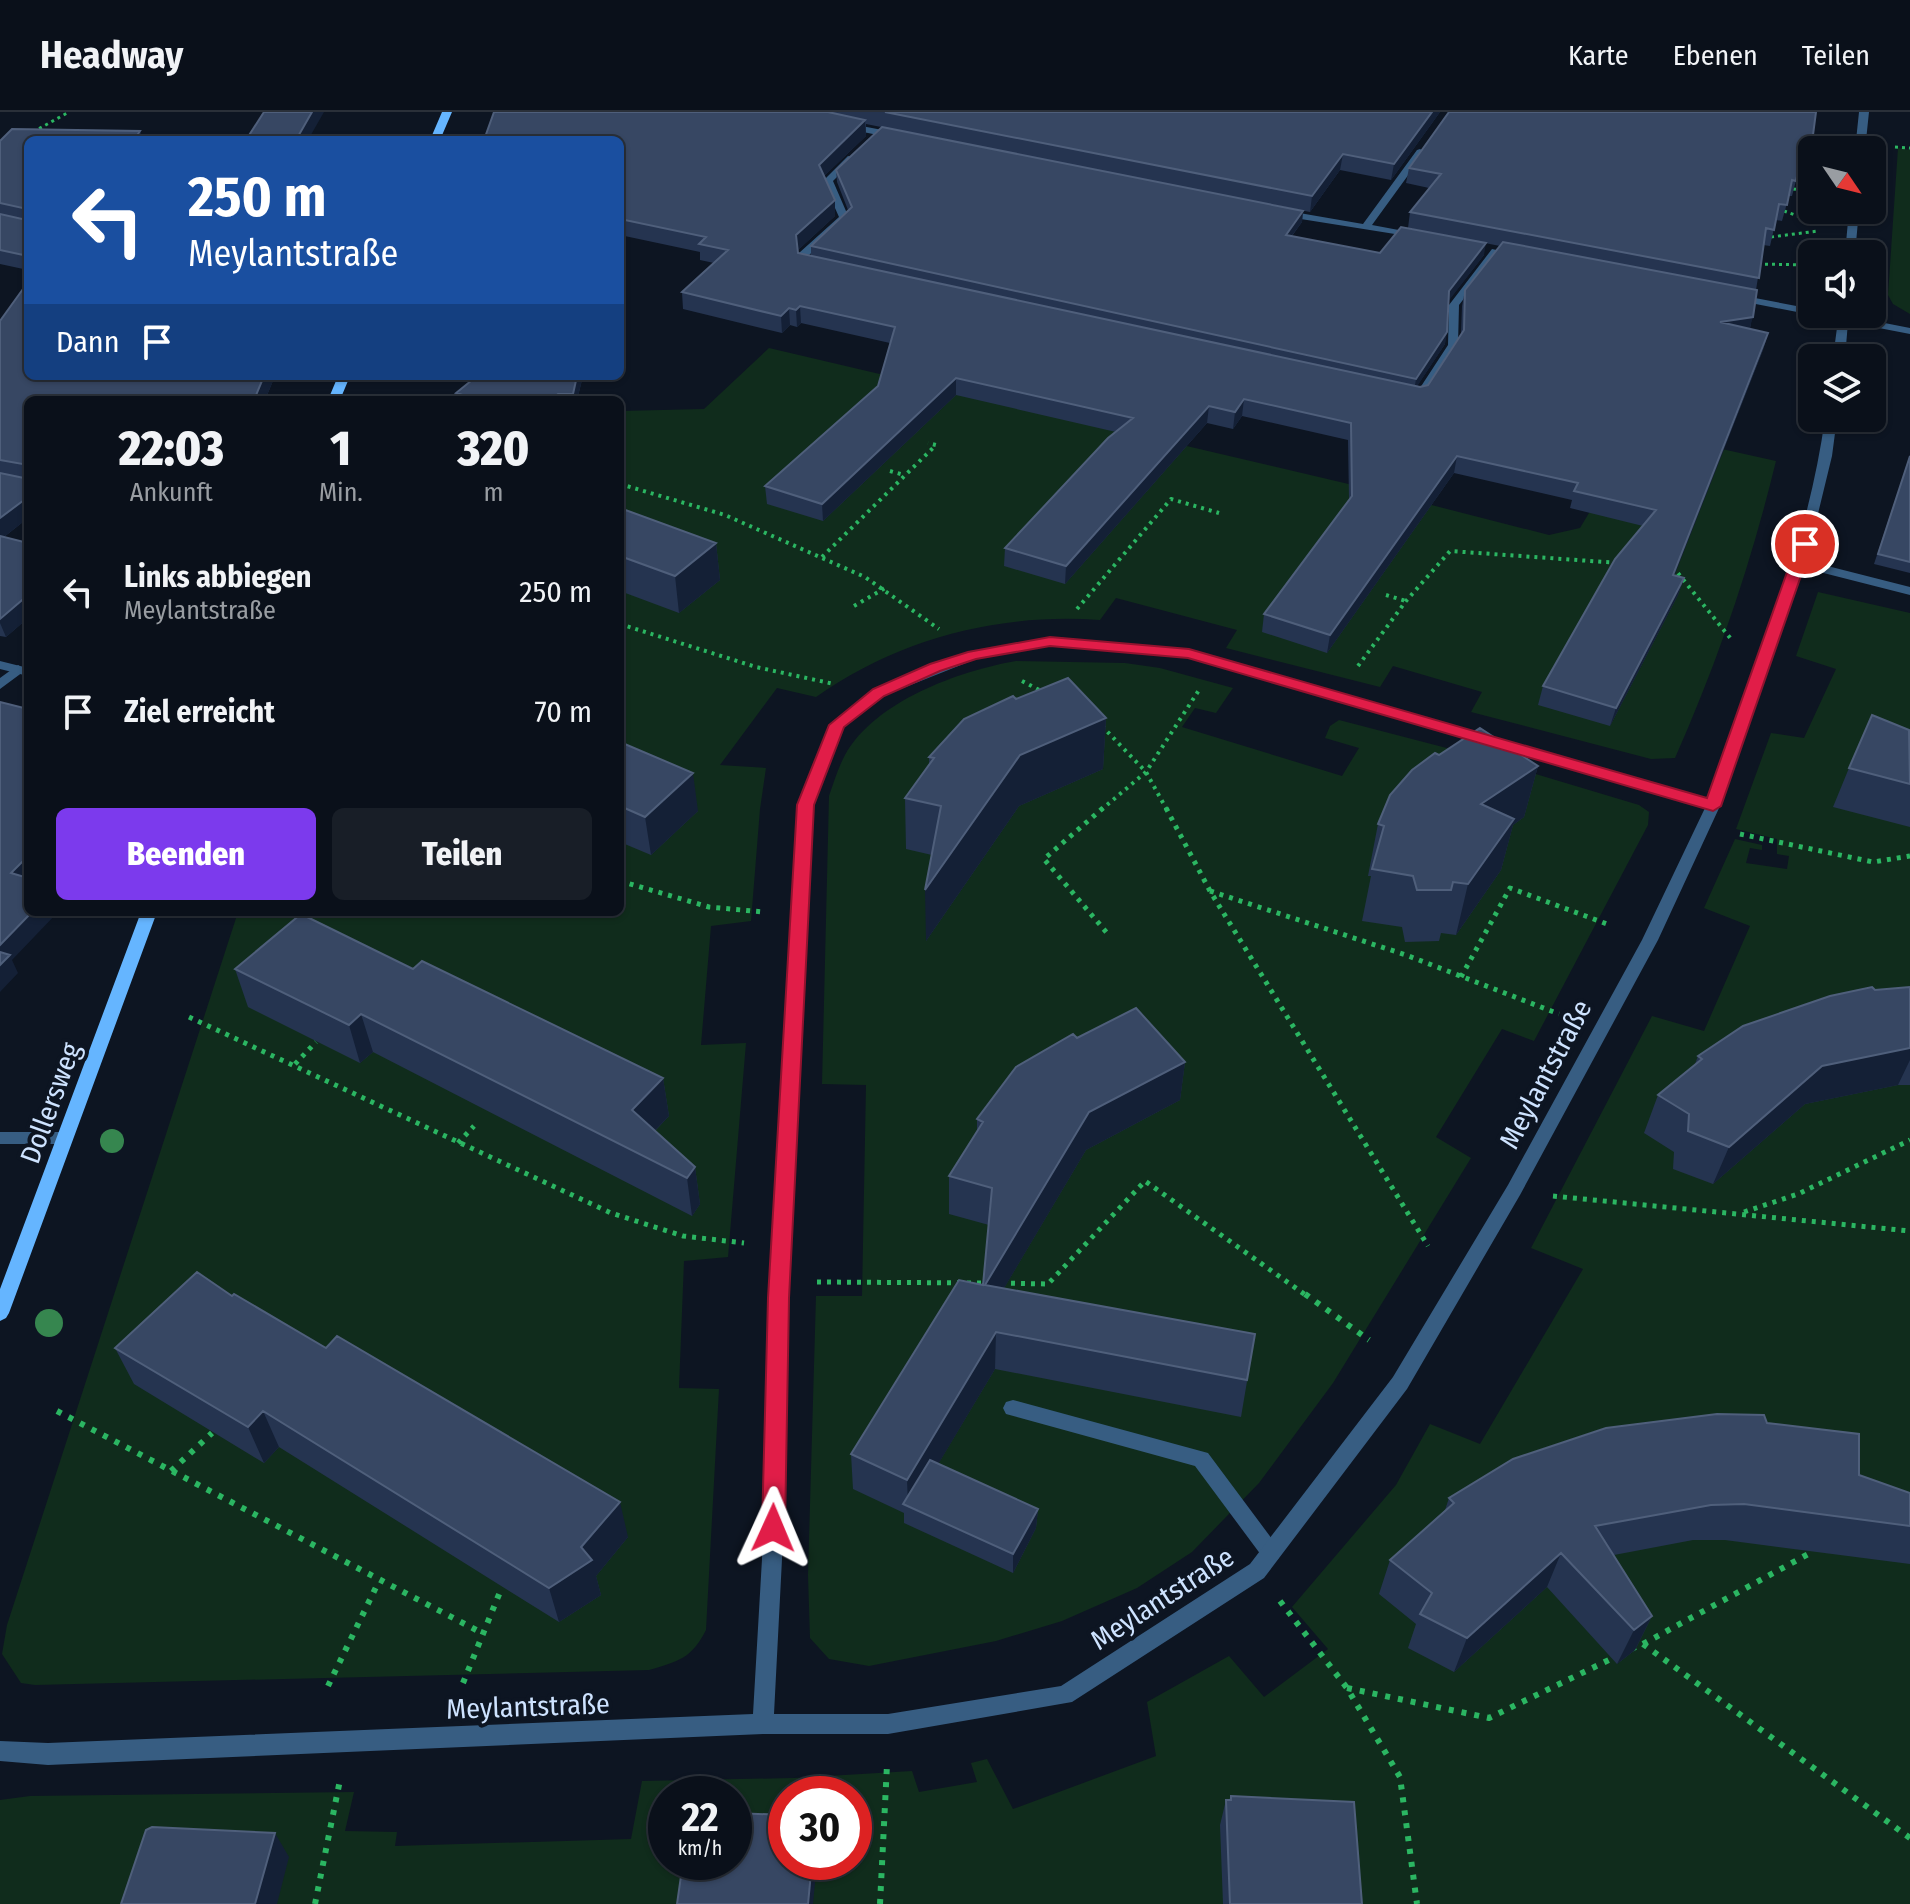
<!DOCTYPE html>
<html lang="de">
<head>
<meta charset="utf-8">
<style>
  :root { --surface:#0a101a; --page:#181e27; --text:#f1f3f6; --muted:#999da2; --line:#2a3039; --accent:#7c3aed }
  body { margin:0; font-family:"Fira Sans Condensed",sans-serif; background:var(--page); color:var(--text); height:100vh; display:flex; flex-direction:column; font-size:30px; white-space:nowrap }
  * { box-sizing:border-box; margin:0 }
  p { font-size:26px; color:var(--muted) }
  .icon { flex:none; width:44px; height:44px; fill:none; stroke:currentColor; stroke-width:2; stroke-linecap:round; stroke-linejoin:round }
  .map { position:relative; flex:1; overflow:hidden }
  .details { position:absolute; left:24px; top:284px; width:600px; height:520px; display:flex; flex-direction:column; background:var(--surface); border-radius:12px; box-shadow:0 2px 6px #0004,0 0 0 2px var(--line) }
  .details>* { flex:none }
  .banner { position:absolute; left:24px; top:24px; width:600px; height:244px; border-radius:12px; box-shadow:0 2px 6px #0004,0 0 0 2px var(--line); background:#1a4fa0; color:#fff; overflow:hidden }
  .needle { width:52px; rotate:125deg }
  .fabs { position:absolute; left:1798px; top:24px; display:grid; gap:16px }
  .fabs a { display:grid; place-items:center; width:88px; height:88px; border-radius:12px; background:var(--surface); box-shadow:0 2px 6px #0004,0 0 0 2px var(--line); font-size:40px }
  .speed { position:absolute; left:648px; top:1664px; display:flex; gap:16px; font-size:40px; font-weight:700; text-align:center }
  .speed>* { display:grid; place-content:center; width:104px; height:104px; border-radius:50%; background:var(--surface); box-shadow:0 2px 6px #0004,0 0 0 2px var(--line); line-height:1 }
  .speed small { font-size:20px; font-weight:400 }
  .speed .limit { border:12px solid #d22; background:#fff; color:#111 }
  .pin { position:absolute; display:grid; place-items:center; width:68px; height:68px; color:#fff; margin:-34px; border:4px solid #fff; border-radius:50%; box-shadow:0 2px 8px #0007 }
  .me { position:absolute; width:88px; margin:-44px; rotate:1deg; stroke-linejoin:round; filter:drop-shadow(0 0 6px #0008) }
  .turn { display:flex; align-items:center; gap:28px; height:168px; padding:0 32px; font-size:36px }
  .turn .icon { width:104px; height:104px; stroke-width:2.5 }
  .turn b { display:block; font-size:56px; line-height:68px }
  .then { display:flex; align-items:center; height:76px; padding:0 32px; background:#0003; gap:16px; font-size:30px }
  .eta { display:flex; justify-content:space-evenly; align-items:center; height:136px; text-align:center }
  .eta b { font-size:48px; font-weight:800; line-height:56px }
  .action { display:flex; gap:16px; margin-top:auto; padding:16px 32px }
  .action a { flex:1; height:92px; border-radius:12px; background:var(--accent); color:#fff; font-size:32px; font-weight:800; line-height:92px; text-align:center }
  .action a+a { background:var(--page); color:var(--text) }
  ul { padding:0; list-style:none }
  li { display:flex; align-items:center; gap:24px; height:120px; padding:0 32px }
  li div { flex:1 }
  li b { display:block; font-size:30px }
  li em { font-style:normal }
  header { display:flex; align-items:center; gap:48px; box-sizing:border-box; height:112px; padding:0 40px; background:var(--surface); border-bottom:2px solid var(--line) }
  header strong { font-size:38px }
  nav { display:flex; gap:44px; margin-inline-start:auto; font-size:28px }
  .map>svg:first-child { display:block }
</style>
</head>
<body>
<header>
<strong>Headway</strong>
<nav><a>Karte</a><a>Ebenen</a><a>Teilen</a></nav>
</header>
<div class="map">
<svg width="1910" height="1792" viewBox="0 0 1910 1792">
  <rect width="100%" height="100%" fill="#0d1522"/>
  <path fill="#102c1c" fill-rule="evenodd" d="M1898 36 1910 38V202L1893 192 1888 183Z
    M769 236 1357 374 1549 423 1580 416 1589 401 1722 337 1776 349C1751 452 1718 549 1675 646L1651 647 1471 600 1482 580 1393 554 1380 575 1226 536 1237 518 1116 486 1100 508C998 501 900 526 816 585L777 576 720 653 766 656 760 697 751 809 711 814 701 933 746 931 728 1145 684 1149 679 1276 719 1277 706 1518C691 1547 679 1549 649 1558L35 1573 21 1571 2 1542 7 1513 238 800H620V299L704 297Z
    M1818 480 1910 501V1792H0V1688L30 1684 354 1680 345 1719 397 1720 395 1734 631 1727 642 1669 794 1666 912 1659 919 1680 977 1670 971 1651 987 1647 1013 1697 1156 1644 1147 1590 1229 1544 1264 1585 1328 1537 1292 1495 1396 1373 1430 1312 1480 1332 1583 1157 1531 1136 1652 904 1704 919 1750 814 1704 796 1735 727 1762 733V738L1750 736 1746 751 1787 757 1789 744 1777 742V727L1736 717 1771 621 1804 626 1836 557 1796 544ZM666 1682H734V1750H666ZM786 1682H854V1750H786Z
    M1016 549 1125 551 1160 556 1233 576 1216 601 1195 596 1182 615 1342 664 1359 636 1325 626 1330 614 1339 608 1462 640 1639 693 1649 700 1648 713 1534 929 1502 917 1436 1025 1471 1046 1333 1271 1259 1371 1192 1440 1137 1476 1062 1509 996 1529 869 1554 829 1547 810 1526 808 1463 816 1184H862L866 973 822 972 829 684C834 670 838 656 845 643 875 589 959 559 1016 549Z"/>
  <g fill="none" stroke-linecap="round" stroke-linejoin="round">
    <path stroke="#2bb662" stroke-width="3" stroke-dasharray="3 4" stroke-linecap="butt" d="M33 20 69 0
      M1812 31 1827 33
      M1895 35 1910 36
      M1803 54 1812 55
      M1793 77 1812 79
      M1784 99 1817 111
      M1771 125 1818 119
      M1758 152 1812 153"/>
    <path stroke="#2bb662" stroke-width="4" stroke-dasharray="3 5" stroke-linecap="butt" d="M890 359 904 363
      M620 372 725 403 865 465 939 517
      M822 445 936 333 928 331
      M1673 455 1731 527
      M1386 483 1406 489
      M854 494 885 476
      M1077 497 1171 387 1219 401
      M620 512 756 555 834 572
      M1358 554 1406 489 1450 439 1619 451
      M1022 569 1045 581
      M1102 614 1146 660 1167 698
      M1101 698 1146 660 1199 578"/>
    <path stroke="#2bb662" stroke-width="5" stroke-dasharray="4 6" stroke-linecap="butt" d="M1103 696 1044 747 1107 821
      M1166 696 1210 779 1428 1134
      M1740 722 1873 750 1910 744
      M620 769 709 795 763 800
      M1210 779 1406 843 1559 902
      M1461 865 1510 776 1607 812
      M189 905 611 1101 683 1124 744 1131
      M295 952 316 930
      M458 1031 474 1014
      M1553 1084 1910 1119
      M1744 1100 1798 1082 1910 1028
      M817 1170 987 1171
      M1001 1171 1048 1172 1145 1069 1307 1184"/>
    <path stroke="#2bb662" stroke-width="6" stroke-dasharray="5 8" stroke-linecap="butt" d="M1305 1182 1369 1228
      M57 1299 482 1521
      M171 1359 212 1321
      M1280 1489 1347 1576 1400 1665 1417 1792
      M1643 1532 1812 1440
      M1631 1537 1643 1532 1910 1726
      M463 1571 502 1475
      M328 1574 379 1469
      M1347 1576 1489 1606 1615 1545
      M315 1792 340 1668
      M880 1792 887 1653"/>
    <path fill="#375d82" fill-rule="evenodd" d="M1800 447 1910 475V483L1796 454 1794 451Z
      M18 553 25 557 23 560 0 577V566Z
      M1013 1288 1208 1341 1278 1435 1281 1441 1278 1447 1271 1450 1264 1447 1195 1354 1006 1302 1003 1296 1006 1290Z"/>
    <path fill="#375d82" fill-rule="evenodd" d="M1859 0H1869L1865 38H1855Z
      M846 11 898 21 903 24 898 27 843 16V12Z
      M1420 37 1425 40 1372 113 1420 122V126L1282 104 1277 101 1282 98 1363 112 1417 38Z
      M848 44 856 46 833 69 849 106 808 144 809 150 818 153V157L800 154 799 141 839 105 823 69Z
      M1849 98H1859L1855 142H1845Z
      M1492 137 1501 139 1459 193 1458 233 1428 281H1420L1418 279 1448 233 1449 193Z
      M1734 182 1812 197V202H1849V204L1910 216V222L1848 210 1845 246H1833L1838 208 1730 187 1729 185Z
      M1825 306H1837L1832 344 1806 451 1720 694 1658 828 1520 1083 1407 1277 1264 1466 1072 1590 888 1622H763L48 1653 0 1649V1629L48 1631 753 1602 762 1447 770 1169 799 693 832 610 873 578 930 553 973 539 1055 525 1194 539 1708 688C1753 563 1807 438 1825 306ZM1055 533 1188 546 1705 696 1642 828 1508 1073 1393 1265 1250 1452 1061 1574 888 1602H774L782 1447 788 1169 813 693 843 615 883 584 976 547Z
      M0 549 28 556V564L0 557Z
      M0 1020H65L71 1021 73 1026 71 1031 65 1032H0Z"/>
    <path fill="#65b5ff" fill-rule="evenodd" d="M442 0H452L440 28H430Z
      M338 264H350L340 288H328Z
      M141 800H157L9 1201 6 1206 0 1209V1177Z"/>
  </g>
  <g fill="#36864f">
    <circle cx="112" cy="1029" r="12"/>
    <circle cx="49" cy="1211" r="14"/>
  </g>
  <path fill="#253450" d="M494 0H1440L1391 68 1340 58 1310 100 866 12V24L824 64 835 88V104L798 138V141L811 143V134L848 98 837 70 836 58 1303 99 1302 110 1292 124 1380 141 1484 143 1448 189 1445 232 1417 274 1420 275 1428 273 1461 222 1462 194 1465 178 1500 134 1408 116 1410 100 1429 76 1406 71 1409 56 1813 23 1809 39 1807 38 1801 61H1798L1792 84H1789L1782 109 1776 108 1770 134 1763 133 1750 217 1768 221 1763 238 1674 463 1684 466 1678 483 1610 614 1538 593 1543 574 1643 414 1570 396 1572 388 1454 361 1327 541 1262 520 1264 502 1349 388 1348 328 1242 304 1233 317 1207 311 1065 472 1004 454 1005 436 1116 320 956 283 823 409 767 392 765 374 878 274 890 231 801 211 797 215 790 213 782 221 683 197 682 180 714 151 700 148V140L620 123V28Z
    M140 19 142 28H28V158L0 152V29Z
    M0 209 28 264H275L265 288H28V406L4 425 28 431V506L6 525 0 524Z
    M453 264H583L577 288H457L456 281 471 269Z
    M1910 343V461L1874 452Z
    M620 396 716 431 720 468 679 501 620 479Z
    M1016 587 1106 606 1103 657 1019 694 926 829 932 743 906 737 905 686 929 652V645Z
    M1910 620V715L1833 695 1849 656Z
    M620 630 698 699 651 743 620 730Z
    M1439 643 1538 654 1524 705 1513 713 1501 758 1456 823 1441 821 1439 829 1405 830 1402 815 1362 809 1371 764H1368L1378 712Z
    M235 857H413L663 966 669 1004 655 1019 695 1055 700 1092 692 1104 373 940 360 951 248 895Z
    M1910 875V973H1898L1805 992 1713 1072 1673 1057 1674 1040 1644 1021 1658 983 1695 952 1698 944 1875 878Z
    M1077 926 1185 950 1180 988 1086 1038 1004 1176 1255 1222 1241 1305 995 1257 938 1352 1038 1397 1036 1416 1013 1461 904 1411V1401L853 1377 851 1342 983 1173 989 1113 949 1102V1064L977 1019V1007Z
    M232 1184 628 1425 596 1464 601 1483 559 1510 279 1335 264 1351 134 1272 115 1236Z
    M1767 1311 1859 1363 1910 1381V1452L1725 1428H1693L1614 1443 1652 1504 1635 1538 1617 1552 1547 1475 1454 1560 1408 1536 1416 1512 1379 1482 1390 1448 1445 1398 1449 1386Z
    M1231 1684 1362 1792H1223L1220 1713 1226 1688H1229Z"/>
  <path fill="#142036" d="M312 0H324L308 28H296Z
    M1432 0H1440L1391 68 1394 52Z
    M865 8 866 24 820 68 819 53Z
    M140 19 142 28H134Z
    M1343 42 1340 58 1310 100 1312 84Z
    M835 88V104L797 139 796 123Z
    M1303 99 1302 110 1284 134 1286 123Z
    M1486 131 1484 143 1447 191 1449 179Z
    M800 194 801 211 797 215 796 198Z
    M789 196 790 213 782 221 781 204Z
    M1753 205 1748 222 1720 210Z
    M1447 220 1445 232 1414 279 1416 267Z
    M1768 221 1763 238 1668 480 1673 463Z
    M264 264H275L265 288H254Z
    M577 264H583L577 288H574L573 282Z
    M956 266V283L823 409 822 392Z
    M1244 287 1242 304 1233 317 1235 300Z
    M1209 294 1207 311 1065 472 1066 454Z
    M1457 344 1454 361 1327 541 1330 523Z
    M28 385V406L0 428V406Z
    M716 431 720 468 679 501 675 464Z
    M1684 466 1678 483 1610 614 1616 596Z
    M28 483V506L6 525 0 511V507Z
    M1106 606 1103 657 1019 694 926 829 925 778 1020 643Z
    M1538 654 1524 705 1513 713 1501 758 1456 823 1468 772 1481 692Z
    M693 661 698 699 651 743 645 705Z
    M28 744V771L11 761Z
    M32 800H58L12 848 18 861 0 880V833Z
    M361 902 373 940 360 951 349 913Z
    M1910 936V948L1898 973 1805 992 1713 1072 1729 1035 1822 954Z
    M1185 950 1180 988 1086 1038 984 1210 985 1173 1089 1000Z
    M663 966 669 1004 638 1036 632 998Z
    M695 1055 700 1092 692 1104 687 1066Z
    M996 1220 995 1257 912 1396 908 1394 907 1368Z
    M263 1299 279 1335 264 1351 248 1315Z
    M620 1390 628 1425 596 1464 601 1483 559 1510 549 1476Z
    M1038 1397 1036 1416 1013 1461V1442Z
    M1561 1441 1547 1475 1454 1560 1467 1526Z
    M1652 1504 1635 1538 1617 1552 1634 1518Z
    M275 1721 289 1745 277 1792H255Z
    M812 1750H817L813 1792H808Z"/>
  <path fill="#374763" stroke="#4f5f7b" stroke-width="2" d="M264 0H312L296 28H246Z
    M494 0H828L865 8 819 53 835 88 796 123 798 141 1420 275 1428 273 1464 218 1465 178 1503 130 1757 178 1753 205 1720 210 1768 221 1673 463 1684 466 1616 596 1543 574 1615 447 1656 398 1574 379 1578 371 1457 344 1330 523 1264 502 1352 384 1351 311 1244 287 1235 300 1209 294 1066 454 1005 436 1108 326 1133 306 956 266 822 392 765 374 878 274 895 215 800 194 796 198 789 196 781 204 682 180 728 138 699 132 706 125 620 107V28H484Z
    M885 0H1432L1394 52 1343 42 1312 84Z
    M1449 0H1816L1813 23H1810L1806 45H1801L1796 69 1792 68 1787 93 1779 92 1774 118 1766 116 1759 166 1410 100 1441 62 1409 56Z
    M882 15 1303 99 1286 123 1380 141 1401 115 1486 131 1449 179 1447 220 1416 267 811 134 852 95 836 58Z
    M12 17 140 19 134 28H28V144L0 138V102L22 107 26 105 23 96 0 91V29Z
    M28 170V264H264L254 288H28V385L0 406V361L24 366 23 352 0 348V209Z
    M477 264H577L573 282H558L551 288H479L456 281Z
    M1910 344V450L1878 442Z
    M620 396 716 431 675 464 620 444Z
    M0 424 28 431V483L0 507Z
    M1068 566 1106 606 1020 643 925 778 941 694 905 686 934 646 929 645 964 607 1013 584 1016 587Z
    M0 590 28 597V744L11 761 28 766V800H32L0 833Z
    M1872 603 1909 618 1910 672 1849 656Z
    M1480 616 1538 654 1481 692 1514 707 1468 772 1453 770 1451 778H1417L1413 764 1372 757 1384 714 1378 712 1390 683 1412 658 1435 641 1439 643Z
    M620 630 693 661 645 705 620 694Z
    M301 802 413 857 422 849 663 966 632 998 695 1055 687 1066 361 902 349 913 235 857Z
    M0 840 10 843 0 853Z
    M1872 875 1875 878 1910 875V936L1822 954 1729 1035 1688 1019 1689 1002 1658 983 1702 947 1698 944 1743 914 1830 884Z
    M1136 896 1185 950 1089 1000 985 1173 1255 1222 1247 1268 996 1220 907 1368 851 1342 959 1168 983 1173 992 1076 949 1064 983 1010 977 1007 1016 955 1073 922 1077 926Z
    M197 1160 232 1184 234 1182 326 1236 337 1224 620 1390 581 1435 592 1448 549 1476 263 1299 248 1315 115 1236Z
    M1717 1302 1764 1303 1767 1311 1859 1322V1363L1910 1381V1414L1744 1392 1711 1393 1595 1414 1652 1504 1634 1518 1561 1441 1467 1526 1420 1502 1432 1481 1390 1448 1454 1391 1449 1386 1513 1347 1606 1316Z
    M930 1348 1038 1397 1013 1442 903 1392Z
    M1231 1684 1354 1690 1362 1792H1230L1226 1688H1231Z
    M734 1701 786 1703V1750H812L808 1792H677L683 1750H734Z
    M152 1715 275 1721 255 1792H121L146 1718Z"/>
  <path fill="#e11d48" stroke="#92132f" stroke-width="2" d="M1805 428 1812 432 1721 694 1713 699 1188 546 1050 534 976 547 940 559 884 584 844 615 814 693 789 1186 785 1416 781 1423 773 1426 765 1423 762 1416 768 1186 797 693 829 613 873 577 930 552 968 540 1050 525 1189 537 1707 686 1797 432Z"/>
  <g text-anchor="middle" stroke-width="8" stroke-linejoin="round" paint-order="stroke">
    <g font-size="28" fill="#cee3ff" stroke="#0d1522">
      <text transform="translate(1545 962) rotate(-62)" y="10">Meylantstraße</text>
      <text transform="translate(50 991) rotate(-70)" y="10">Dollersweg</text>
      <text transform="translate(1162 1486) rotate(-33)" y="10">Meylantstraße</text>
      <text transform="translate(528 1594) rotate(-2)" y="10">Meylantstraße</text>
    </g>
  </g>
</svg>
<div class="fabs">
<a><svg class="needle" viewBox="-14 -14 28 28"><path d="M0-13l5 13h-10z" fill="#e53935"/><path d="M0 13l5-13h-10z" fill="#999da2"/></svg></a>
<a><svg class="icon" aria-label="sound" viewBox="0 0 24 24"><path d="M4 9h4l5-4v14l-5-4H4zM17 9q2 3 0 6"/></svg></a>
<a><svg class="icon" aria-label="layers" viewBox="0 0 24 24"><path d="M12 4l9 5-9 5-9-5zM3 14l9 5 9-5"/></svg></a>
</div>
<div class="speed"><div>22<small>km/h</small></div><div class="limit">30</div></div>
<div class="pin" style="left:1805px;top:432px;background:#d93025"><svg class="icon" aria-label="arrive" viewBox="0 0 24 24"><path d="M6 21V4h12l-3 4 3 4H6"/></svg></div>
<svg class="me" style="left:773px;top:1416px" viewBox="-20 -20 40 40"><path d="M0-17L14 15 0 8-14 15z" fill="#e11d48" stroke="#fff" stroke-width="4"/></svg>
<div class="banner">
<div class="turn"><svg class="icon" aria-label="left" viewBox="0 0 24 24"><path d="M17 20v-9H6M10 6l-5 5 5 5"/></svg><div><b>250 m</b>Meylantstraße</div></div>
<div class="then">Dann<svg class="icon" aria-label="arrive" viewBox="0 0 24 24"><path d="M6 21V4h12l-3 4 3 4H6"/></svg></div>
</div>
<section class="details">
<div class="eta">
<div><b>22:03</b><p>Ankunft</p></div>
<div><b>1</b><p>Min.</p></div>
<div><b>320</b><p>m</p></div>
</div>
<ul>
<li><svg class="icon" aria-label="left" viewBox="0 0 24 24"><path d="M17 20v-9H6M10 6l-5 5 5 5"/></svg><div><b>Links abbiegen</b><p>Meylantstraße</p></div><em>250 m</em></li>
<li><svg class="icon" aria-label="arrive" viewBox="0 0 24 24"><path d="M6 21V4h12l-3 4 3 4H6"/></svg><div><b>Ziel erreicht</b></div><em>70 m</em></li>
</ul>
<div class="action"><a>Beenden</a><a>Teilen</a></div>
</section>
</div>
</body>
</html>
